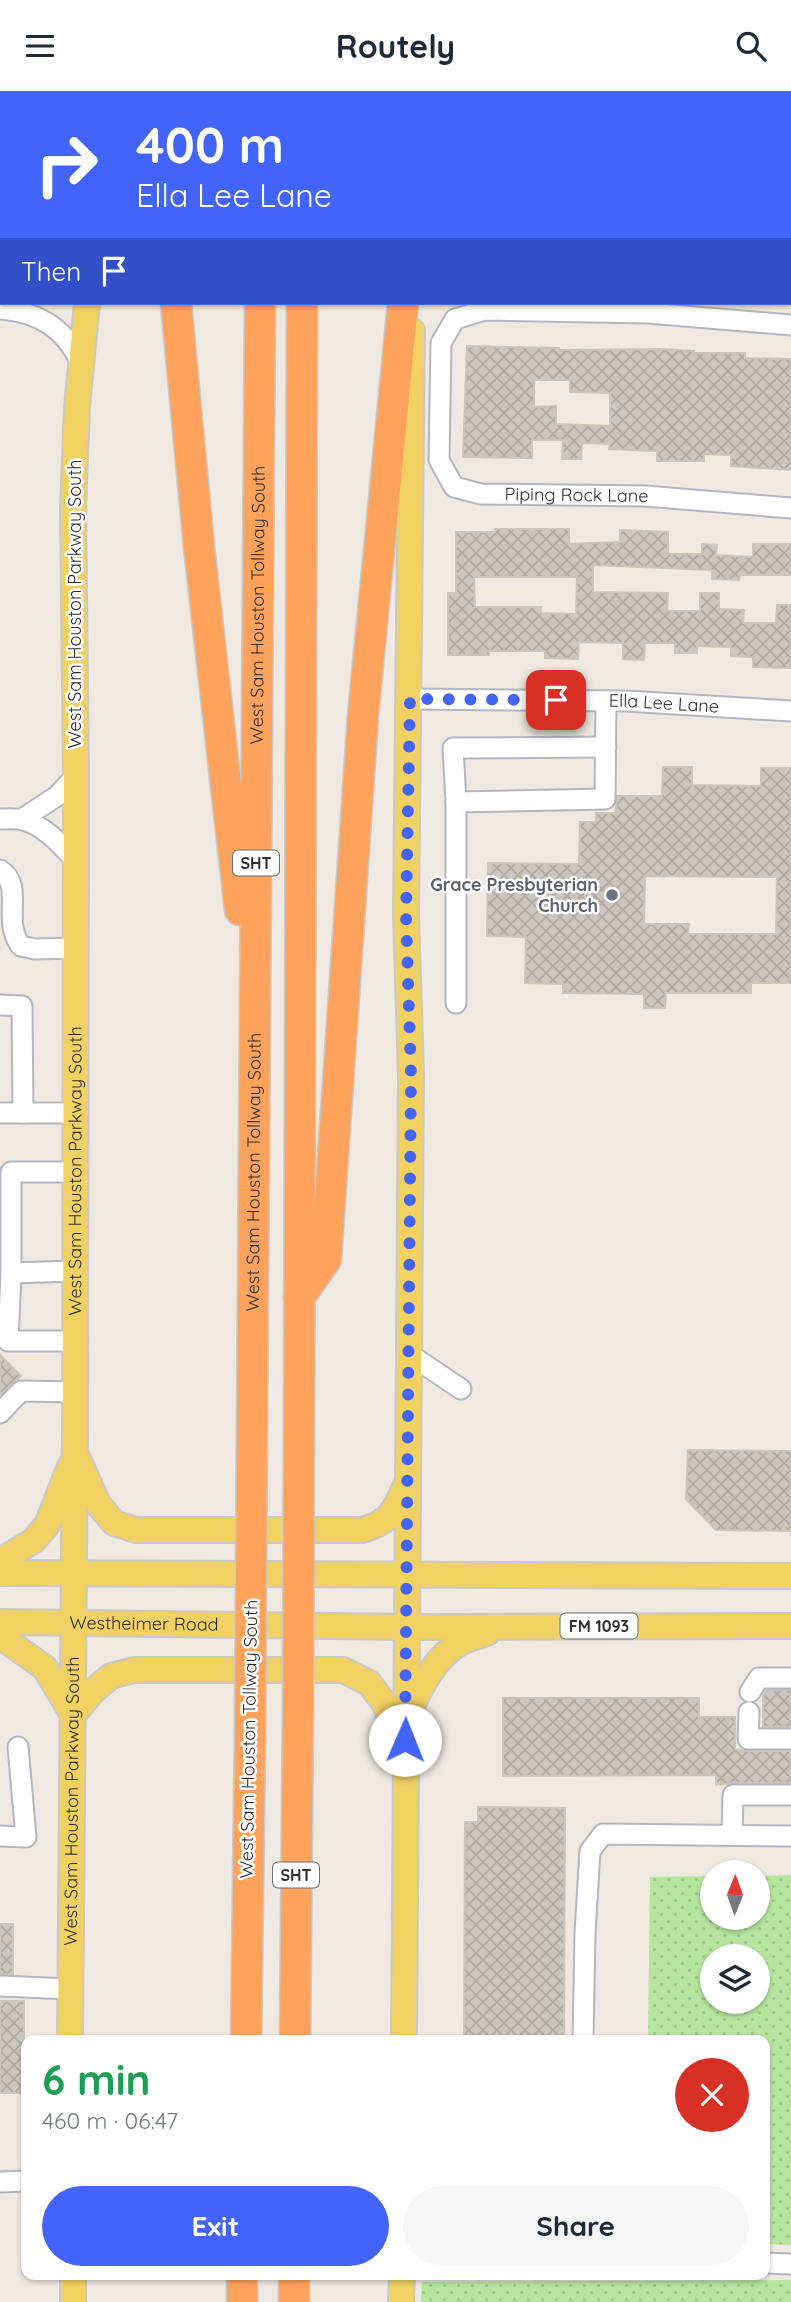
<!DOCTYPE html>
<html lang="en">
<head>
<meta charset="utf-8">
<style>
  :root { --surface:#fff; --page:#f6f6f7; --text:#1f2937; --muted:#747a83; --accent:#4264fb }
  body { margin:0; font-family:Quicksand,sans-serif; background:var(--page); color:var(--text); height:100vh; display:flex; flex-direction:column; font-size:26px; white-space:nowrap }
  * { box-sizing:border-box; margin:0 }
  p { font-size:23px; color:var(--muted) }
  .icon { flex:none; width:38px; height:38px; fill:none; stroke:currentColor; stroke-width:2; stroke-linecap:round; stroke-linejoin:round }
  .map { position:relative; flex:1; overflow:hidden }
  .sheet { position:absolute; left:21px; top:1944px; width:749px; height:245px; display:flex; flex-direction:column; background:var(--surface); border-radius:14px; box-shadow:0 2px 5px #0004 }
  .sheet>* { flex:none }
  .banner { position:absolute; left:0px; top:0px; width:791px; height:214px; box-shadow:0 2px 5px #0004; background:#4264fb; color:#fff; overflow:hidden }
  .needle { width:46px; rotate:1deg }
  .controls { position:absolute; left:700px; top:1769px; display:grid; gap:14px }
  .controls a { display:grid; place-items:center; width:70px; height:70px; border-radius:50%; background:var(--surface); box-shadow:0 2px 5px #0004; font-size:35px }
  .pin { position:absolute; display:grid; place-items:center; width:60px; height:60px; color:#fff; margin:-30px; border-radius:14px; box-shadow:0 4px 10px #0006 }
  .me { position:absolute; width:77px; margin:-38px; rotate:1deg; stroke-linejoin:round; filter:drop-shadow(0 0 5px #0008) }
  .turn { display:flex; align-items:center; gap:24px; height:147px; padding:0 21px; font-size:32px }
  .turn .icon { width:91px; height:91px; stroke-width:2.5 }
  .turn b { display:block; font-size:49px; line-height:60px }
  .then { display:flex; align-items:center; height:66px; padding:0 21px; background:#0003; gap:14px; font-size:26px }
  .round { display:grid; place-items:center; flex:none; width:74px; height:74px; border-radius:37px; background:var(--page) }
  .head { display:flex; align-items:center; justify-content:space-between; height:119px; padding:0 21px }
  h1 { font-size:42px; font-weight:800; line-height:52px; color:#1e9e55 }
  .button { display:flex; gap:14px; margin-top:auto; padding:14px 21px }
  .button a { flex:1; height:80px; border-radius:42px; background:var(--accent); color:#fff; font-size:28px; font-weight:800; line-height:80px; text-align:center }
  .button a+a { background:var(--page); color:var(--text) }
  header { display:flex; justify-content:space-between; align-items:center; height:91px; padding:0 21px; background:var(--surface); font-size:32px; font-weight:800 }
  .map>svg:first-child { display:block }
</style>
</head>
<body>
<header><svg class="icon" aria-label="menu" viewBox="0 0 24 24"><path d="M4 6h16M4 12h16M4 18h16"/></svg>Routely<svg class="icon" aria-label="search" viewBox="0 0 24 24"><circle cx="10" cy="10" r="6"/><path d="M15 15l6 6"/></svg></header>
<div class="map">
<svg width="791" height="2211" viewBox="0 0 791 2211">
  <defs>
    <pattern id="grass-dots" width="8" height="8" patternUnits="userSpaceOnUse" patternTransform="scale(1.75)"><rect width="8" height="8" fill="#b6e59e"/><path d="M2 2h.1M6 6h.1" fill="none" stroke="#9dc588" stroke-width="1.8" stroke-linecap="round"/></pattern>
    <pattern id="building-cross-hatch" width="8" height="8" patternUnits="userSpaceOnUse" patternTransform="scale(1.75)"><rect width="8" height="8" fill="#cbc7bf"/><path d="M0 0l8 8M0 8l8-8" fill="none" stroke="#afaba4"/></pattern>
  </defs>
  <rect width="100%" height="100%" fill="#efe9e1"/>
  <path fill="url(#grass-dots)" fill-rule="evenodd" d="M791 1784V2154L765 2153V1950L648 1949 650 1786 712 1785V1827H758V1785ZM712 1866H758V1911H712Z
    M791 2189V2211H421L422 2191Z"/>
  <path fill="url(#building-cross-hatch)" stroke="#cbc5ba" stroke-width="2" fill-rule="evenodd" d="M467 255 559 257V259L662 258 694 260V262H745V267L791 268V379L731 375V364L704 363V370H657V360L609 358 610 353 582 352 581 368H562L563 349H532V367L463 366ZM534 289H570V301L610 302V335L556 333V315L534 316Z
    M495 438H569V453L620 451V439L668 441V463H702V453L717 454 716 464 753 466V453H791V484H740L739 489 712 488V479L593 474V501L668 502 667 520H700V502H719V518L744 519 743 532H776L777 514H791V577L753 576V566L731 565V556L697 555V562H675V552H645L644 569 623 568V552L579 551 578 568 545 567V560H489V564H448V502H456V441H495ZM474 486H577L576 523 541 522V516H475Z
    M663 676H692V694L761 695V677H791V892H751V902H666L665 917H644V903L563 902V893L525 892 526 846 487 845 488 772 579 773 580 731H596V722H615L617 705H662ZM645 785 777 786 776 843H688L689 833H644Z
    M0 1264 21 1285 0 1304Z
    M688 1359 791 1360V1440L716 1439 686 1408Z
    M766 1599H791V1636H763V1604Z
    M503 1607H699V1626H735V1658L748 1660H791V1692H733L716 1694V1684L503 1685Z
    M478 1716 565 1717 564 1950H464L465 1731H478Z
    M0 1833H13V1883H0Z
    M0 1910H24V2002H0Z"/>
  <g fill="none" stroke-linecap="round" stroke-linejoin="round">
    <g stroke="#b4b7c1" stroke-width="23">
      <g id="minor">
        <path d="M439 2V0"/>
        <path d="M789 50H791"/>
        <path d="M0 218C38 221 66 237 81 273"/>
        <path id="s1" d="M791 234 648 222 485 219 455 228 441 252 439 369 454 396 481 403 645 405 791 417"/>
        <path id="s2" d="M410 608 626 610 791 620"/>
        <path d="M456 711 453 657 606 656"/>
        <path d="M0 728C7 728 16 727 23 729 44 734 62 755 76 770"/>
        <path d="M22 728 57 705 76 685"/>
        <path d="M0 779C25 794 1 830 21 855L35 858 76 857"/>
        <path d="M456 912V711L605 708 606 610"/>
        <path d="M0 914 22 915 23 1022"/>
        <path d="M0 1022H76"/>
        <path d="M75 1180 11 1182 8 1250H75"/>
        <path d="M11 1182V1081H76"/>
        <path d="M409 1263 461 1298"/>
        <path d="M0 1322 21 1300 75 1301"/>
        <path d="M750 1601 759 1587H791"/>
        <path d="M749 1621 748 1648H791"/>
        <path d="M732 1744 733 1704H791"/>
        <path d="M0 1745 26 1746 18 1656"/>
        <path d="M0 1895 70 1898"/>
        <path d="M583 1950 585 1842 590 1760 603 1743 791 1745"/>
        <path d="M0 2091 26 2090"/>
        <path d="M765 2172 791 2173"/>
      </g>
    </g>
    <g stroke="#c9c9c9" stroke-width="28">
      <g id="major">
        <path d="M108 2V0"/>
        <path d="M413 2V0"/>
        <path d="M78 1368 98 1413 114 1432 136 1439H362C391 1431 394 1420 406 1394"/>
        <path d="M0 1470 33 1450 47 1434 70 1375"/>
        <path d="M0 1482 791 1485"/>
        <path id="s3" d="M0 1531 407 1536 791 1535"/>
        <path d="M0 1545 45 1577 73 1624 93 1600 111 1585 134 1579H343L369 1592 385 1613 400 1654"/>
        <path d="M410 1619C421 1595 436 1565 460 1552 468 1547 479 1545 487 1542"/>
        <path id="s4" d="M70 1950 75 1342 76 685 73 417 77 316 87 212"/>
        <path d="M404 1950 411 983 406 824 412 240"/>
        <path d="M73 2184V2211"/>
        <path d="M401 2211 402 2184"/>
      </g>
    </g>
    <g stroke="#c9c9c9" stroke-width="33">
      <g id="highway">
        <path d="M160 0V2"/>
        <path d="M261 2V0"/>
        <path d="M302 2V0"/>
        <path d="M176 212 199 456 240 819"/>
        <path d="M299 1207 326 1168 363 625 403 212"/>
        <path id="s5" d="M252 1333 260 212"/>
        <path d="M299 1356 302 212"/>
        <path d="M246 1950 250 1647"/>
        <path d="M295 1950 298 1618"/>
        <path d="M242 2211V2184"/>
        <path d="M294 2211V2184"/>
      </g>
    </g>
    <use href="#minor" stroke="#fff" stroke-width="19"/>
    <use href="#major" stroke="#f2d163" stroke-width="24"/>
    <use href="#highway" stroke="#ffa35c" stroke-width="30"/>
    <g stroke="#c9c9c9" stroke-width="33" stroke-linecap="butt">
      <path id="highway-bridge" d="M298 1618 299 1356
        M250 1647 252 1333"/>
    </g>
    <use href="#highway-bridge" stroke="#ffa35c" stroke-width="30"/>
  </g>
  <g fill="none" stroke-linecap="round" stroke-linejoin="round">
    <path stroke="#4264fb" stroke-width="12" stroke-dasharray="0 21.6" d="M405 1649 411 984 406 824 410 608 556 609"/>
  </g>
  <circle fill="#6b7280" stroke="#fff" stroke-width="2.5" cx="612" cy="804" r="7"/>
  <g text-anchor="middle" stroke-width="5" stroke-linejoin="round" paint-order="stroke">
    <g fill="#fff" stroke="#6d6d6d" stroke-width="2">
      <rect x="233" y="759.5" width="46" height="25" rx="5"/>
      <rect x="560.5" y="1522.5" width="77" height="25" rx="5"/>
      <rect x="273" y="1771.5" width="46" height="25" rx="5"/>
    </g>
    <g font-size="16" font-weight="bold" fill="#2e2e2e">
      <text x="256" y="778">SHT</text>
      <text x="599" y="1541">FM 1093</text>
      <text x="296" y="1790">SHT</text>
    </g>
    <g font-size="18" fill="#2e2e2e" stroke="#fff">
      <text dy="6" stroke="none"><textPath href="#s1" startOffset="637">Piping Rock Lane</textPath></text>
      <text transform="translate(75 513) rotate(-90)" y="6">West Sam Houston Parkway South</text>
      <text dy="6" stroke="none"><textPath href="#s5" startOffset="819">West Sam Houston Tollway South</textPath></text>
      <text dy="6" stroke="none"><textPath href="#s2" startOffset="254">Ella Lee Lane</textPath></text>
      <text dy="6" stroke="none"><textPath href="#s4" startOffset="870">West Sam Houston Parkway South</textPath></text>
      <text dy="6" stroke="none"><textPath href="#s5" startOffset="252">West Sam Houston Tollway South</textPath></text>
      <text dy="6" stroke="none"><textPath href="#s3" startOffset="144">Westheimer Road</textPath></text>
      <text transform="translate(249 1648) rotate(-89)" y="6">West Sam Houston Tollway South</text>
      <text dy="6" stroke="none"><textPath href="#s4" startOffset="240">West Sam Houston Parkway South</textPath></text>
    </g>
    <g font-size="18" font-weight="bold" fill="#5b616d" stroke="#fff" text-anchor="end">
      <text x="598" y="800">Grace Presbyterian<tspan x="598" dy="21">Church</tspan></text>
    </g>
  </g>
</svg>
<div class="controls">
<a><svg class="needle" viewBox="-14 -14 28 28"><path d="M0-13l5 13h-10z" fill="#e53935"/><path d="M0 13l5-13h-10z" fill="#747a83"/></svg></a>
<a><svg class="icon" aria-label="layers" viewBox="0 0 24 24"><path d="M12 4l9 5-9 5-9-5zM3 14l9 5 9-5"/></svg></a>
</div>
<div class="pin" style="left:556px;top:609px;background:#d93025"><svg class="icon" aria-label="arrive" viewBox="0 0 24 24"><path d="M6 21V4h12l-3 4 3 4H6"/></svg></div>
<svg class="me" style="left:405px;top:1649px" viewBox="-20 -20 40 40"><circle r="19" fill="#fff"/><path d="M0-13L10 11 0 6-10 11z" fill="#4264fb"/></svg>
<div class="banner">
<div class="turn"><svg class="icon" aria-label="right" viewBox="0 0 24 24"><path d="M7 20v-9h11M14 6l5 5-5 5"/></svg><div><b>400 m</b>Ella Lee Lane</div></div>
<div class="then">Then<svg class="icon" aria-label="arrive" viewBox="0 0 24 24"><path d="M6 21V4h12l-3 4 3 4H6"/></svg></div>
</div>
<section class="sheet">
<div class="head"><div><h1>6 min</h1><p>460 m · 06:47</p></div><a class="round" style="background:#d93025;color:#fff"><svg class="icon" aria-label="close" viewBox="0 0 24 24"><path d="M6 6l12 12M18 6L6 18"/></svg></a></div>
<div class="button"><a>Exit</a><a>Share</a></div>
</section>
</div>
</body>
</html>
